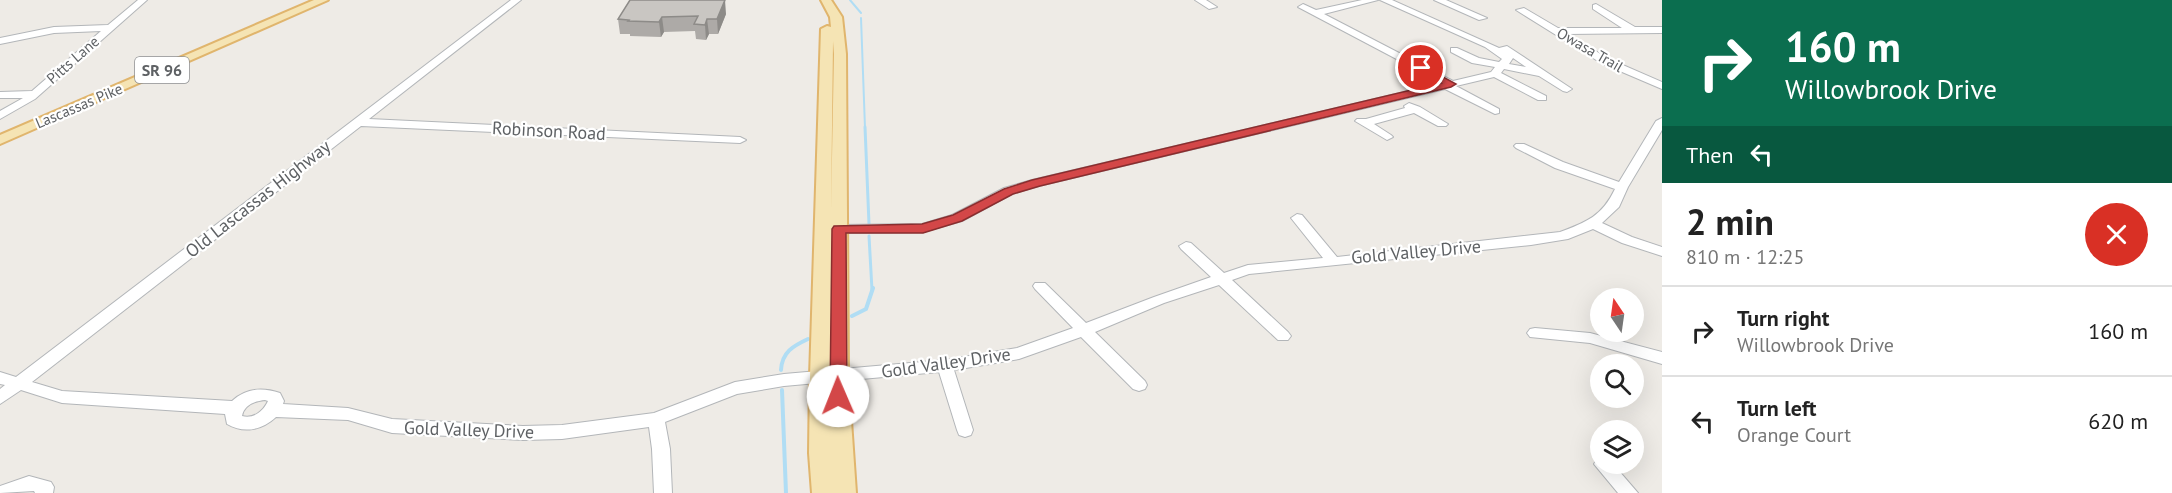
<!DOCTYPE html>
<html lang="en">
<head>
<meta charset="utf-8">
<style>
  :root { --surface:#fff; --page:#f6f6f6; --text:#222; --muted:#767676; --line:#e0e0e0 }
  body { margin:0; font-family:"PT Sans",sans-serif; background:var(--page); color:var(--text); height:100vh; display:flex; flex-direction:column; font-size:22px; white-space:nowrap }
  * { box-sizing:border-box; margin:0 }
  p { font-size:20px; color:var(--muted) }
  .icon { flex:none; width:33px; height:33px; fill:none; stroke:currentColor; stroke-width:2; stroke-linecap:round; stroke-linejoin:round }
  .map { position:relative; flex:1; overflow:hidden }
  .drawer { display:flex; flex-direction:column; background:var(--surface); width:510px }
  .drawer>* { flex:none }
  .guide { background:#0b6e4f; color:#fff; overflow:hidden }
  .needle { width:39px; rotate:347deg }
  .buttons { position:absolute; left:1590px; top:288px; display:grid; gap:12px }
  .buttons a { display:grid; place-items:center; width:54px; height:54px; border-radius:50%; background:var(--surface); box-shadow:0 6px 24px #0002; font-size:30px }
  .pin { position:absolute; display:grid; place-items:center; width:51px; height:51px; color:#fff; margin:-26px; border:3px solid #fff; border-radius:50%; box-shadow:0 2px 6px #0007 }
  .me { position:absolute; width:66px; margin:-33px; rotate:359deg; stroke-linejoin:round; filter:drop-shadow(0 0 4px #0008) }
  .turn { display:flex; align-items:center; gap:21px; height:126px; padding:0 24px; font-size:27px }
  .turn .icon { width:78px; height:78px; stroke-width:2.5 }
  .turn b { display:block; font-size:42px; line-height:51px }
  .then { display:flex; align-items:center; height:57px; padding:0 24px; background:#0003; gap:12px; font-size:22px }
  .round { display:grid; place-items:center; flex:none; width:63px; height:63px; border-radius:32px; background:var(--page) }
  .summary { display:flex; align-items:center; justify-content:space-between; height:102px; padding:0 24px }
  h1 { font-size:36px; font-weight:600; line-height:45px }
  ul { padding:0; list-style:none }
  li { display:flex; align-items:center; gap:18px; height:90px; padding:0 24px; border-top:2px solid var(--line) }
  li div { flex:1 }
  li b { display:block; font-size:22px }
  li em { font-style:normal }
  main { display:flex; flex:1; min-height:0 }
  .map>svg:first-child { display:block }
</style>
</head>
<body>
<main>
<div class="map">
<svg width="1662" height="493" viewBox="0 0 1662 493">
  <rect width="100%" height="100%" fill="#eeebe6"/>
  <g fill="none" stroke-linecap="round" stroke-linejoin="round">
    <path stroke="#b0ddf4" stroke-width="2" d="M850 0 861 13
      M861 18 865 128"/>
    <path stroke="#b0ddf4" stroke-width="3" d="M865 127 869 224
      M869 236 872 290"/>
    <path stroke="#b0ddf4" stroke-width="4" d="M852 316 866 309 873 288
      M781 370C782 352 793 346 808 339
      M782 390 786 493"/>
    <g stroke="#b3b6b9" stroke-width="2">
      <path id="minor" d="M138 0H147L35 99 0 119V111L23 98H0V92L32 91 101 31 54 33 0 44V38L54 27 108 25Z
        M511 0H521L369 119 740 137 746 140 740 143 361 126 32 382 62 391 232 401C246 388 262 387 280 393L284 401 283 404 348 408 392 419 523 426 562 425 654 413 735 382 784 374 945 360 1017 348 1073 328 1035 289 1033 286 1035 283H1045L1086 323 1154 297 1211 277 1181 249 1179 246 1186 242 1191 243 1224 273 1248 265 1323 258 1291 218 1297 214 1302 215 1337 257 1560 232C1587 222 1602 216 1615 189L1555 168 1516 148 1514 146 1516 144H1524L1563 162 1619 182 1656 121 1662 118V130L1628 187 1619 207 1602 223 1632 237 1662 247V256L1622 243 1593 229 1568 239 1531 245 1249 274 1232 280 1288 332 1291 336 1288 340H1278L1219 285 1164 303 1095 332 1145 381 1147 385 1145 389 1139 391 1133 389 1081 337 1019 359 954 370 973 430 971 435 965 437 959 435 957 430 939 372 784 386 737 394 665 422 670 449 672 493H654L652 449 649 427 562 439 523 440 392 433 348 420 276 417C262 430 244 434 227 424L225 414 62 403 21 390 0 404V389L5 385 0 384V372L16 377ZM265 400 268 401C263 412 253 419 242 416 244 405 255 401 265 400Z
        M1195 0H1206L1217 7 1209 9Z
        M1362 0H1378L1324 14 1453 81 1491 72 1495 67 1472 63 1451 52V48H1457L1479 58 1499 62 1502 59 1485 47 1380 0H1392L1499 48 1507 46 1572 89 1567 92 1563 91 1539 76 1504 69 1501 73 1546 96V100H1538L1494 77 1456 86 1499 109V113L1495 114 1445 89 1039 186 1012 194 962 221 923 232 839 233 832 229 839 225 922 224 952 215 1004 188 1032 180 1442 83 1298 7 1303 4 1316 10ZM1513 58 1526 67 1509 64Z
        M1434 0H1446L1487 18 1479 20Z
        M1596 4 1635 27H1662V33L1567 34 1609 59 1662 82V89L1601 63 1516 10 1524 8 1558 28H1622L1593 9V5Z
        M1409 103 1420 107 1448 124 1446 126H1438L1414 113 1374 124 1391 135 1393 137 1387 140 1355 121 1357 119H1366L1405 108 1404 106Z
        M1535 328 1590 333 1662 352V364L1590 343 1530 337 1527 333 1530 329Z
        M1600 458V464H1613L1638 493H1618L1594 464 1597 459Z
        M29 476 51 482 54 487 53 493H35L34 491 0 493V486Z"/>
    </g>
    <g stroke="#e0b56d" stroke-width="4">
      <path id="major" d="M314 0H328L0 144V135Z
        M821 0H831L842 17 846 54 848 377 856 493H812L809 453 810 377 821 29 827 26 831 27 830 17ZM833 41 834 54 831 210Z"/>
    </g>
    <use href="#minor" fill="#fff" fill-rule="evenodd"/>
    <use href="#major" fill="#f5e4b4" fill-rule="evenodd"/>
  </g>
  <path fill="#adaaa7" d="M726 14 718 34H709L706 40 696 39 695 31 664 32 661 37 630 36V34H620L618 19Z"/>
  <path fill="#8d8b88" d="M725 0 726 14 718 34 717 19Z
    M662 17 664 32 661 37 659 22Z
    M707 19 709 34 706 40 705 25Z"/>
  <path fill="#c9c6c2" stroke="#8d8b88" stroke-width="1.5" d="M630 0H725L717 19H707L705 25 694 24 698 16 662 17 659 22 628 21 629 20 618 19Z"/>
  <path fill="#d34748" stroke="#892e2f" stroke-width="1.5" d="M1421 65 1456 84 1451 87 1040 186 1013 194 962 221 923 233H846L847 396 844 401 838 403 833 401 830 396 832 229 834 226 922 224 953 215 1004 189 1032 180 1441 83 1418 70V66Z"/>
  <g text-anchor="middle" stroke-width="4.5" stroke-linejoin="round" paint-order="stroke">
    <g font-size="15" fill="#5e6164" stroke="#fff">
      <text transform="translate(1590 50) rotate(30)" y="5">Owasa Trail</text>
      <text transform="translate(73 60) rotate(-41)" y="5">Pitts Lane</text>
      <text transform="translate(79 106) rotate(-23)" y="5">Lascassas Pike</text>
    </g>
    <rect fill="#fff" stroke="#8e9092" stroke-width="1.5" x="135" y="57" width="54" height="26" rx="4.5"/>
    <g font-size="16" font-weight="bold" fill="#5e6164">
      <text x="162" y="76">SR 96</text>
    </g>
    <g font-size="18" fill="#5e6164" stroke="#fff">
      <text transform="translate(549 131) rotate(3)" y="6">Robinson Road</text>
      <text transform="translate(258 199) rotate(-38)" y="6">Old Lascassas Highway</text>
      <text transform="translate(1416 252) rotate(-5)" y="6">Gold Valley Drive</text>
      <text transform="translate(946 363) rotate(-8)" y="6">Gold Valley Drive</text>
      <text transform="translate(469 430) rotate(2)" y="6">Gold Valley Drive</text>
    </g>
  </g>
</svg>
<div class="buttons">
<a><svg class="needle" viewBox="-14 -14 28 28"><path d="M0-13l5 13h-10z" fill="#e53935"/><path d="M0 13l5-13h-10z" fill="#767676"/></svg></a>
<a><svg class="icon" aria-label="search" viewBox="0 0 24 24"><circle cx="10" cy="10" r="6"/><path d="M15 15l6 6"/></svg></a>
<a><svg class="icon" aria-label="layers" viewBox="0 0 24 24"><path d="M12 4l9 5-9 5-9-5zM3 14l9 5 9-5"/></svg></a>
</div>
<div class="pin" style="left:1421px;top:68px;background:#d93025"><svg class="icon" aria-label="arrive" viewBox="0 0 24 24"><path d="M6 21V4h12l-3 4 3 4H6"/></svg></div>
<svg class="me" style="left:838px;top:396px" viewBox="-20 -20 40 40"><circle r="19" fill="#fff"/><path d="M0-13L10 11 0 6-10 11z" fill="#d34748"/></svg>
</div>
<section class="drawer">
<div class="guide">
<div class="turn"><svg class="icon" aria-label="right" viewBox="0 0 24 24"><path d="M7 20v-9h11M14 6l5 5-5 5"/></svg><div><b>160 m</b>Willowbrook Drive</div></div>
<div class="then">Then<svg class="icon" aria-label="left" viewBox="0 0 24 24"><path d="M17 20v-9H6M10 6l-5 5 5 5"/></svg></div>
</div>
<div class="summary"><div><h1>2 min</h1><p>810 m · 12:25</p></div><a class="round" style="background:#d93025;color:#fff"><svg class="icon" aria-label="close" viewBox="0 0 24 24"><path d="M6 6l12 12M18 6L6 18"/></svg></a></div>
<ul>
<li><svg class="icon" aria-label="right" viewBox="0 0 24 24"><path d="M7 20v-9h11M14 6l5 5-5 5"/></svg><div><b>Turn right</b><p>Willowbrook Drive</p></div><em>160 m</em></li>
<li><svg class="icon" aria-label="left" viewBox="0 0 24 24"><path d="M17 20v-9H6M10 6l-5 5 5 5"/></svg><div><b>Turn left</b><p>Orange Court</p></div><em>620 m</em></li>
</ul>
</section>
</main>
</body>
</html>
